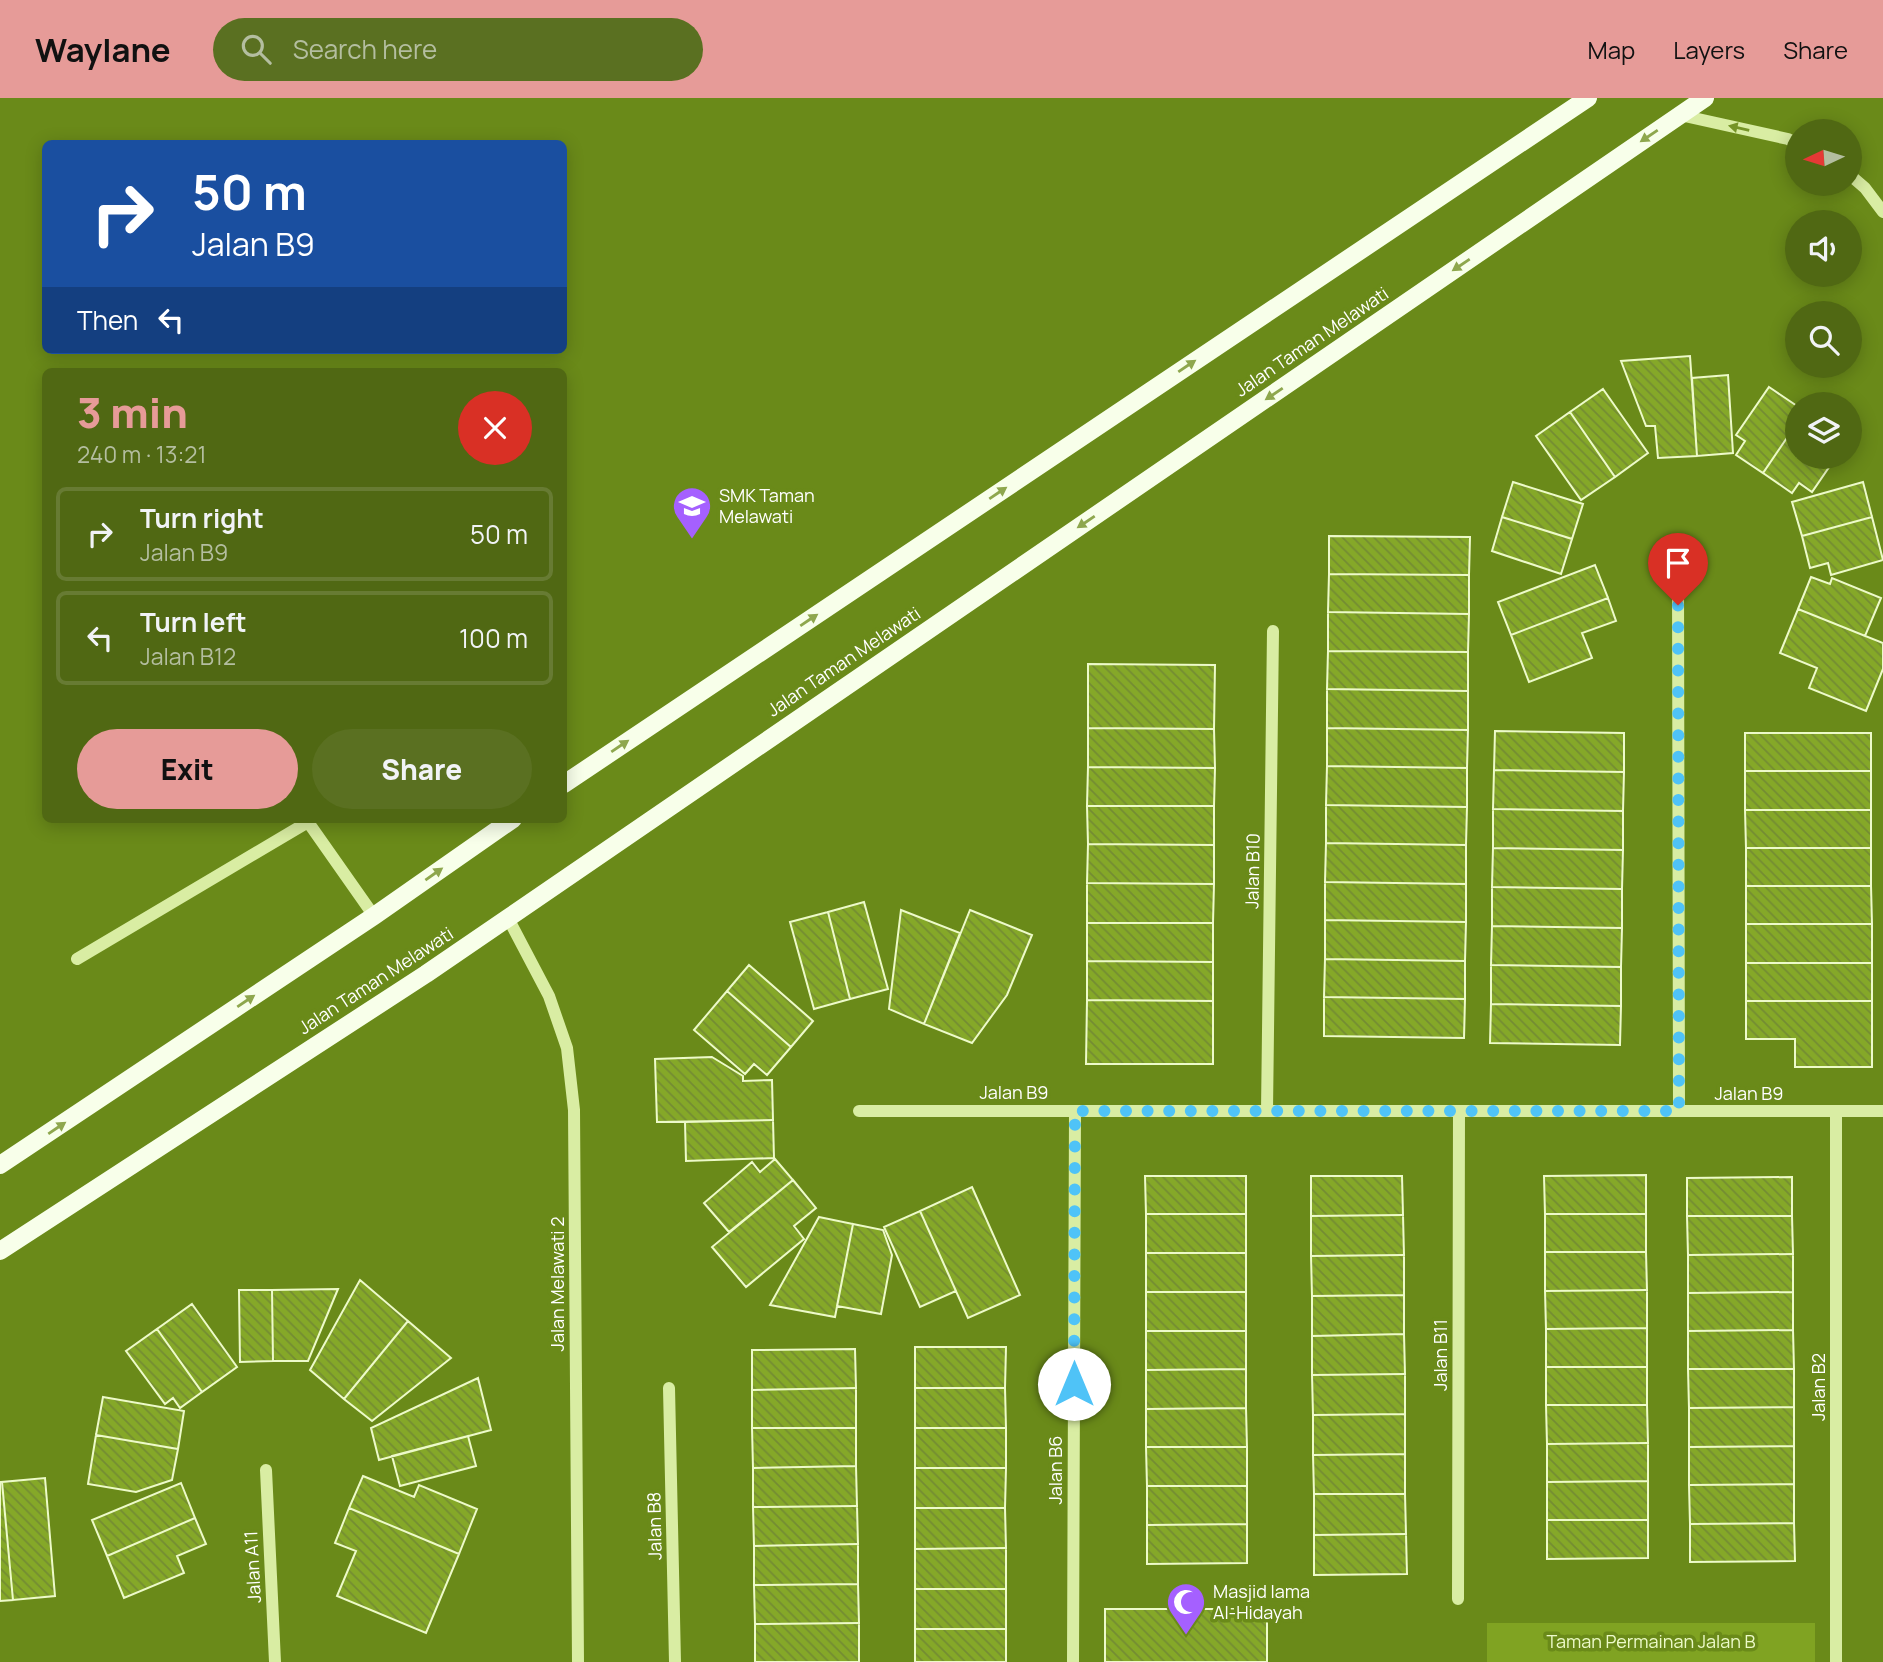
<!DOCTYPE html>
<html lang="en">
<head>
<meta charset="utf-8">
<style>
  :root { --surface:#506813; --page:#5a7021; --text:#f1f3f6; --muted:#b4bea0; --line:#677b33; --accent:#e69b98 }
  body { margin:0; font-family:Manrope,sans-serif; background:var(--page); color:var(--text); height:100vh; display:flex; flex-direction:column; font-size:26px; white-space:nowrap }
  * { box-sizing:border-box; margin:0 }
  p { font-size:23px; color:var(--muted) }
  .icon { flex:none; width:38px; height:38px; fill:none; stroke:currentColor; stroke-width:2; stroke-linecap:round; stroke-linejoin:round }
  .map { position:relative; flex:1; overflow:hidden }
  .sheet { position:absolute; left:42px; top:270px; width:525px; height:455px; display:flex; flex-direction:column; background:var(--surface); border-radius:10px; box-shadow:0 4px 18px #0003 }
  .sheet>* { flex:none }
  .hud { position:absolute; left:42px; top:42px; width:525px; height:214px; border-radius:10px; box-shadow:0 4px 18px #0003; background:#1a4fa0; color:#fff; overflow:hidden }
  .needle { width:46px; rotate:266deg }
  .controls { position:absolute; left:1785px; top:21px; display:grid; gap:14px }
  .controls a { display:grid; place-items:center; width:77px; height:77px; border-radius:50%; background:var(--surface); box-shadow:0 4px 18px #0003; font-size:35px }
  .pin { position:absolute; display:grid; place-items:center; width:60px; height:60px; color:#fff; margin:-72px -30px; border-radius:50% 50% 50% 0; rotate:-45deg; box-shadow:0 0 7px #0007 }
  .pin .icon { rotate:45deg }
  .me { position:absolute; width:77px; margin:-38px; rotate:0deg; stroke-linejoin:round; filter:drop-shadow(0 0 5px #0008) }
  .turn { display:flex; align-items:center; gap:24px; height:147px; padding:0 35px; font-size:32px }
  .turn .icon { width:91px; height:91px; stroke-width:2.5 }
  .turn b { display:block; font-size:49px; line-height:60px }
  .then { display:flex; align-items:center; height:66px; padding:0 35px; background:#0003; gap:14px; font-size:26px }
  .round { display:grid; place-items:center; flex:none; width:74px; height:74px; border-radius:37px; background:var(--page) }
  .summary { display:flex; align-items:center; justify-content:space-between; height:119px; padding:0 35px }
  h1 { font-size:42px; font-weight:800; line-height:52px; color:var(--accent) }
  .cta { display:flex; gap:14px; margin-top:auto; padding:14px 35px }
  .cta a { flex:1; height:80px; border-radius:42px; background:var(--accent); color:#111; font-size:28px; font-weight:800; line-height:80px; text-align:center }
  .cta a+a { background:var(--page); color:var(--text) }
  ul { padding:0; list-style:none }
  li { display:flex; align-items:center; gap:21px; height:94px; margin:0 14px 10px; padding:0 21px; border:4px solid var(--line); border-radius:10px }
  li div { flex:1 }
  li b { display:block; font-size:26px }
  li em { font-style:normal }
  header { display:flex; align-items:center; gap:42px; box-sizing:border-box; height:98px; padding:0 35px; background:var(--accent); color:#111 }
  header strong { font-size:33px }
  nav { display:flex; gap:38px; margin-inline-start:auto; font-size:24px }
  .search { width:490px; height:63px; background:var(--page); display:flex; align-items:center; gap:18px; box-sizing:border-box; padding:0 24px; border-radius:38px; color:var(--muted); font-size:26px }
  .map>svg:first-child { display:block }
</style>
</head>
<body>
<header>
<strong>Waylane</strong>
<div class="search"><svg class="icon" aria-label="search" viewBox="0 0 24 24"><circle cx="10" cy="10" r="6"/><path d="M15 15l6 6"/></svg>Search here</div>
<nav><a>Map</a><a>Layers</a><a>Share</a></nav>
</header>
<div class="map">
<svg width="1883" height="1564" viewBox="0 0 1883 1564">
  <defs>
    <pattern id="building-back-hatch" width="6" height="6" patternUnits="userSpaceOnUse" patternTransform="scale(1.75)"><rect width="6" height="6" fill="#85a828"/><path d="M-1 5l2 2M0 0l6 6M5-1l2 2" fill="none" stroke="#748c33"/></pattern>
  </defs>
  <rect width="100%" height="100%" fill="#6a8a19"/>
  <path fill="#80a322" d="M1487 1525H1815V1564H1487Z"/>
  <path fill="url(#building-back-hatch)" stroke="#edfac9" stroke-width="2" d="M1690 258 1697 358 1658 360 1655 328H1646L1621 263Z
    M1728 277 1733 355 1697 358 1692 280Z
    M1769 289 1797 308V325L1763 375 1736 357 1745 343 1736 337Z
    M1603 291 1648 355 1615 379 1570 314Z
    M1570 314 1615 379 1581 402 1536 338Z
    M1797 325V359H1836L1812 394 1799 385 1792 395 1763 375Z
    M1513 384 1583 406 1572 441 1502 419Z
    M1863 384 1872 419 1802 438 1792 404Z
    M1502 419 1572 441 1561 476 1492 453Z
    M1872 419 1883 462 1831 477 1828 465 1810 470 1802 438Z
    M1329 438 1470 439 1469 477 1329 476Z
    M1595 467 1608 500 1511 537 1498 504Z
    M1329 476 1469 477V516L1328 514Z
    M1811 479 1830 486 1832 480 1881 500 1865 538 1798 511Z
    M1608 500 1616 523 1582 535 1592 560 1529 584 1511 537Z
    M1798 511 1883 545V571L1866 613 1809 590 1817 570 1780 555Z
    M1328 514 1469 516 1468 554 1328 553Z
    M1328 553 1468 554V593L1327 591Z
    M1088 566 1215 567 1214 631 1088 630Z
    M1327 591 1468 593V632L1327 630Z
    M1088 630 1214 631 1215 670 1088 669Z
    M1327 630 1468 632 1467 670 1327 668Z
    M1495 633 1624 635V674L1494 672Z
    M1745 635H1871V673H1745Z
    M1327 668 1467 670V709L1326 707Z
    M1088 669 1215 670 1214 708H1087Z
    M1494 672 1624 674 1623 713 1493 711Z
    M1745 673H1871V712H1745Z
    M1326 707 1467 709 1466 747 1326 745Z
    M1087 708H1214V747L1088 746Z
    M1493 711 1623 713V752L1493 750Z
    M1745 712H1871V750H1746Z
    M1326 745 1466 747V786L1325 784Z
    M1088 746 1214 747V786L1087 785Z
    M1493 750 1623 752 1622 791 1492 789Z
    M1746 750H1871V788H1746Z
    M1325 784 1466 786V824L1325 822Z
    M1087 785 1214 786 1213 825H1087Z
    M1746 788H1871L1872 826H1746Z
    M1492 789 1622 791V830L1492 828Z
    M864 804 888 891 850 901 828 814Z
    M901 812 960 835 924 926 889 911Z
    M970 812 1032 837 1007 897 972 945 924 926Z
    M828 814 850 901 814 911 790 824Z
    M1325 822 1466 824 1465 863 1325 861Z
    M1087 825H1213V864L1087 863Z
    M1746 826H1872V865H1746Z
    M1492 828 1622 830 1621 869 1491 867Z
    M1325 861 1465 863V901L1324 899Z
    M1087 863 1213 864V903L1087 902Z
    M1746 865H1872V903H1746Z
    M749 867 813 923 791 949 727 893Z
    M1491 867 1621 869V908L1491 906Z
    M727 893 791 949 767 977 754 966 745 976 694 932Z
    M1324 899 1465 901 1464 940 1324 938Z
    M1087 902 1213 903V966H1086Z
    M1746 903H1872V969H1795V941H1746Z
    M1491 906 1621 908 1620 947 1490 945Z
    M712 959 743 978V983L772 982 773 1022 657 1024 655 961Z
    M773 1022 774 1060 686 1063 685 1024Z
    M775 1061 793 1082 729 1134 704 1105 752 1064 760 1074Z
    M1646 1077V1116H1545L1544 1078Z
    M1145 1078H1246V1116H1146Z
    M1311 1078H1402L1403 1117 1311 1118Z
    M1792 1079V1118H1687V1080Z
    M793 1082 816 1110 794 1128 804 1141 746 1189 712 1149Z
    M972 1089 1020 1197 968 1220 920 1113Z
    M920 1113 956 1193 920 1209 884 1129Z
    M1146 1116H1246V1155H1146Z
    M1545 1116H1646V1154H1545Z
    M1403 1117 1404 1157 1311 1158V1118Z
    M1687 1118H1792L1793 1156 1688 1157Z
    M819 1119 853 1126 835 1219 770 1207Z
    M853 1126 883 1132 892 1157 881 1216 837 1208Z
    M1545 1154H1646L1647 1192 1545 1193Z
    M1146 1155H1246V1194H1146Z
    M1793 1156V1194L1688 1195V1157Z
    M1404 1157V1197L1312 1198 1311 1158Z
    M360 1182 408 1223 344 1301 310 1272Z
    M338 1191 308 1263H273L272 1192Z
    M239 1192H272L273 1263 240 1264Z
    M1647 1192V1230L1546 1231 1545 1193Z
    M1146 1194H1246V1233H1146Z
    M1793 1194V1232L1688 1233V1195Z
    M1404 1197V1236L1312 1238V1198Z
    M192 1206 237 1269 202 1294 157 1231Z
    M408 1223 451 1260 372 1323 344 1301Z
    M1647 1230V1269H1546V1231Z
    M157 1231 202 1294 180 1310 173 1300 165 1306 126 1253Z
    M1793 1232 1794 1271H1688V1233Z
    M1146 1233H1246V1271L1146 1272Z
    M1404 1236 1405 1276 1312 1277V1238Z
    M915 1249H1006L1005 1290H915Z
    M855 1251 856 1290 752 1292V1252Z
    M1546 1269H1647V1307H1546Z
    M1246 1271V1310L1146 1311V1272Z
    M1688 1271H1794V1309L1689 1310Z
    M1405 1276V1316L1313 1317 1312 1277Z
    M478 1280 491 1332 379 1362 371 1330Z
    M856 1290V1330H752V1292Z
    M915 1290H1005L1006 1330H915Z
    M103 1299 184 1313 178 1351 96 1337Z
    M1546 1307H1647L1648 1345 1547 1346Z
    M1794 1309V1348L1689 1349V1310Z
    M1246 1310 1247 1349H1146V1311Z
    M1405 1316V1356L1313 1357V1317Z
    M752 1330H856V1368L753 1370Z
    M915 1330H1006V1370H915Z
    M96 1337 178 1351 172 1382 136 1394 88 1386Z
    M468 1338 476 1368 400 1388 392 1358Z
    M1648 1345V1383L1547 1384V1346Z
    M1794 1348V1386L1689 1387V1349Z
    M1146 1349H1247V1388H1147Z
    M1405 1356V1396H1314L1313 1357Z
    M856 1368 857 1408 753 1409V1370Z
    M915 1370H1006L1005 1410H915Z
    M363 1378 414 1399 419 1387 477 1411 459 1456 349 1410Z
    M45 1380 55 1498 13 1502 2 1384Z
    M1648 1383V1422H1547V1384Z
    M0 1384H2L13 1502 0 1503Z
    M181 1385 195 1420 107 1458 92 1422Z
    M1794 1386V1425L1690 1426 1689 1387Z
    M1147 1388H1247V1426L1147 1427Z
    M1314 1396H1405L1406 1436 1314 1437Z
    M857 1408 858 1446 754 1448 753 1409Z
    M349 1410 459 1456 426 1535 337 1498 356 1453 335 1445Z
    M915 1410H1005L1006 1450 915 1451Z
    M195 1420 206 1446 177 1458 184 1475 124 1500 107 1458Z
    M1547 1422H1648V1460L1547 1461Z
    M1794 1425 1795 1463 1690 1464V1426Z
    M1247 1426V1465L1147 1466V1427Z
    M1406 1436 1407 1476 1314 1477V1437Z
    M858 1446V1486L754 1487V1448Z
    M1006 1450V1491H915V1451Z
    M858 1486 859 1525 755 1526 754 1487Z
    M915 1491H1006V1531H915Z
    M1105 1511H1267V1564H1105Z
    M859 1525V1564H755V1526Z
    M915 1531H1006V1564H915Z"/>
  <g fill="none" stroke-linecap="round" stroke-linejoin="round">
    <path stroke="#d9eda3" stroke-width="12" d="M1680 17 1788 41 1797 46
      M1850 77 1865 90 1883 114
      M1678 480 1679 1013
      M508 820 549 898 567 950 574 1012 578 1564
      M77 861 308 724 374 818
      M859 1013H1883
      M1267 1013 1273 533
      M1836 1013V1564
      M669 1290 675 1564
      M266 1372 275 1564
      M1458 1501 1459 1013
      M1073 1564 1075 1013"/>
    <path stroke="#f8ffea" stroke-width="18" d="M564 686 1588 0
      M0 1067 374 818 513 721
      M0 1153 426 876 508 820 1705 0"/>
  </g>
  <defs><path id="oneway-solid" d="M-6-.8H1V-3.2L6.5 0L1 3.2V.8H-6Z" transform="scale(1.75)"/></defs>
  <use fill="#759427" href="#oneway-solid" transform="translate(1739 30) rotate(-167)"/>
  <g fill="#8ea74d">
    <use href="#oneway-solid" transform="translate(1649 38) rotate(146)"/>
    <use href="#oneway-solid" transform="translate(1461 167) rotate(146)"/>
    <use href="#oneway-solid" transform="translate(1187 268) rotate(-34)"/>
    <use href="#oneway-solid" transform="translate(1274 296) rotate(146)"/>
    <use href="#oneway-solid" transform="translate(998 395) rotate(-34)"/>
    <use href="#oneway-solid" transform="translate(1086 424) rotate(146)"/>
    <use href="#oneway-solid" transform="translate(809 522) rotate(-34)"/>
    <use href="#oneway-solid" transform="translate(620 648) rotate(-34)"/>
    <use href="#oneway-solid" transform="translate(434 776) rotate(-35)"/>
    <use href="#oneway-solid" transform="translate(246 903) rotate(-34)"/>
    <use href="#oneway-solid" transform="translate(57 1030) rotate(-34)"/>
  </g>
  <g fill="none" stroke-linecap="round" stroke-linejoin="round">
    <path stroke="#4fc3f7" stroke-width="12" stroke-dasharray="0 21.6" d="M1074 1286 1075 1013H1679L1678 507"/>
  </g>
  <defs>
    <g id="school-pin" transform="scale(2.0125)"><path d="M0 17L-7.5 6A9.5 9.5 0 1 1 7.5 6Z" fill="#a560ff" stroke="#6a8a19"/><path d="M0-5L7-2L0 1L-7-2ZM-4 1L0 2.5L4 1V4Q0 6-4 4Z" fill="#fff"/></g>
    <g id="mosque-pin" transform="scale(2.0125)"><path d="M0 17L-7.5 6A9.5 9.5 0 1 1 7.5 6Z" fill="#a560ff" stroke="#6a8a19"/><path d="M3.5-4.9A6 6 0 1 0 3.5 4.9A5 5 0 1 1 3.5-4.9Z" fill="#fff"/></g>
  </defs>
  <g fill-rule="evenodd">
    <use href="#school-pin" x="692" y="408"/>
    <use href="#mosque-pin" x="1186" y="1504"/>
  </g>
  <g text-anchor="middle" stroke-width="7" stroke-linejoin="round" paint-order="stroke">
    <g font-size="18" fill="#fff" stroke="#6a8a19">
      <text transform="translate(1312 244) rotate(-34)" y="6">Jalan Taman Melawati</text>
      <text transform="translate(844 564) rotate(-34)" y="6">Jalan Taman Melawati</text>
      <text transform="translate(1253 773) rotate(-89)" y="6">Jalan B10</text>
      <text transform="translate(376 883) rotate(-33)" y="6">Jalan Taman Melawati</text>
      <text x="1014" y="1001">Jalan B9</text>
      <text x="1749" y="1002">Jalan B9</text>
      <text transform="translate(558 1186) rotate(-90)" y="6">Jalan Melawati 2</text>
      <text transform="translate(1441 1257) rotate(-90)" y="6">Jalan B11</text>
      <text transform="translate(1819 1289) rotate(-90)" y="6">Jalan B2</text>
      <text transform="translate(1056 1372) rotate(-90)" y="6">Jalan B6</text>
      <text transform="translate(655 1428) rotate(-91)" y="6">Jalan B8</text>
      <text transform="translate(253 1469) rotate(-93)" y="6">Jalan A11</text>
    </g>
    <g font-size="18" fill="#fff" stroke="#6a8a19" text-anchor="start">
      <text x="719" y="404">SMK Taman<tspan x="719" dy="21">Melawati</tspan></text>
      <text x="1213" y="1500">Masjid lama<tspan x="1213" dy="21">Al-Hidayah</tspan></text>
    </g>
    <g font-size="18" fill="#edfac9" stroke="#6a8a19">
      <text x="1651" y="1550">Taman Permainan Jalan B</text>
    </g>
  </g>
</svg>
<div class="controls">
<a><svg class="needle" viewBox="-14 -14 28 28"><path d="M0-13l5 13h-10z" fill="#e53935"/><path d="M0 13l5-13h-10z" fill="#b4bea0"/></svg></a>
<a><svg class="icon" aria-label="sound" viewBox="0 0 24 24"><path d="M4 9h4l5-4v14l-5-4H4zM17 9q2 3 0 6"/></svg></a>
<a><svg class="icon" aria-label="search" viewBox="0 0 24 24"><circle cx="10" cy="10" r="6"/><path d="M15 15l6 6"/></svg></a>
<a><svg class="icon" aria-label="layers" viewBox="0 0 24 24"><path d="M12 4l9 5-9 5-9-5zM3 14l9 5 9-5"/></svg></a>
</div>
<div class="pin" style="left:1678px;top:507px;background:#d93025"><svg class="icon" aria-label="arrive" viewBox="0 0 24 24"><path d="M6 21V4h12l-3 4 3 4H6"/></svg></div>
<svg class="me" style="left:1074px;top:1286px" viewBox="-20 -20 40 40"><circle r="19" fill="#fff"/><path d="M0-13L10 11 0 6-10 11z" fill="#4fc3f7"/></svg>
<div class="hud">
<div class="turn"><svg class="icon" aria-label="right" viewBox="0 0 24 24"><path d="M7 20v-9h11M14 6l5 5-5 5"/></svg><div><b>50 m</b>Jalan B9</div></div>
<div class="then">Then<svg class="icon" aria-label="left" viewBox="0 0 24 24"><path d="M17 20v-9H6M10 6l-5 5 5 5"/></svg></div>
</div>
<section class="sheet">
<div class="summary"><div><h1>3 min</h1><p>240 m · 13:21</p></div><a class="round" style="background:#d93025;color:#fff"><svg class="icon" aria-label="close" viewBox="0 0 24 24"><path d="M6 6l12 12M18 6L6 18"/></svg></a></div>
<ul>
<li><svg class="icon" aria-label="right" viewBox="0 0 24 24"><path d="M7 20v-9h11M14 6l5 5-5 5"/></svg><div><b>Turn right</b><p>Jalan B9</p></div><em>50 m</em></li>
<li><svg class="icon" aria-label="left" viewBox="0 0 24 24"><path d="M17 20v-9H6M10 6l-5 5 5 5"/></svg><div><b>Turn left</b><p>Jalan B12</p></div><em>100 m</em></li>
</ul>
<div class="cta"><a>Exit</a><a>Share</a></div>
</section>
</div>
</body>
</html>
